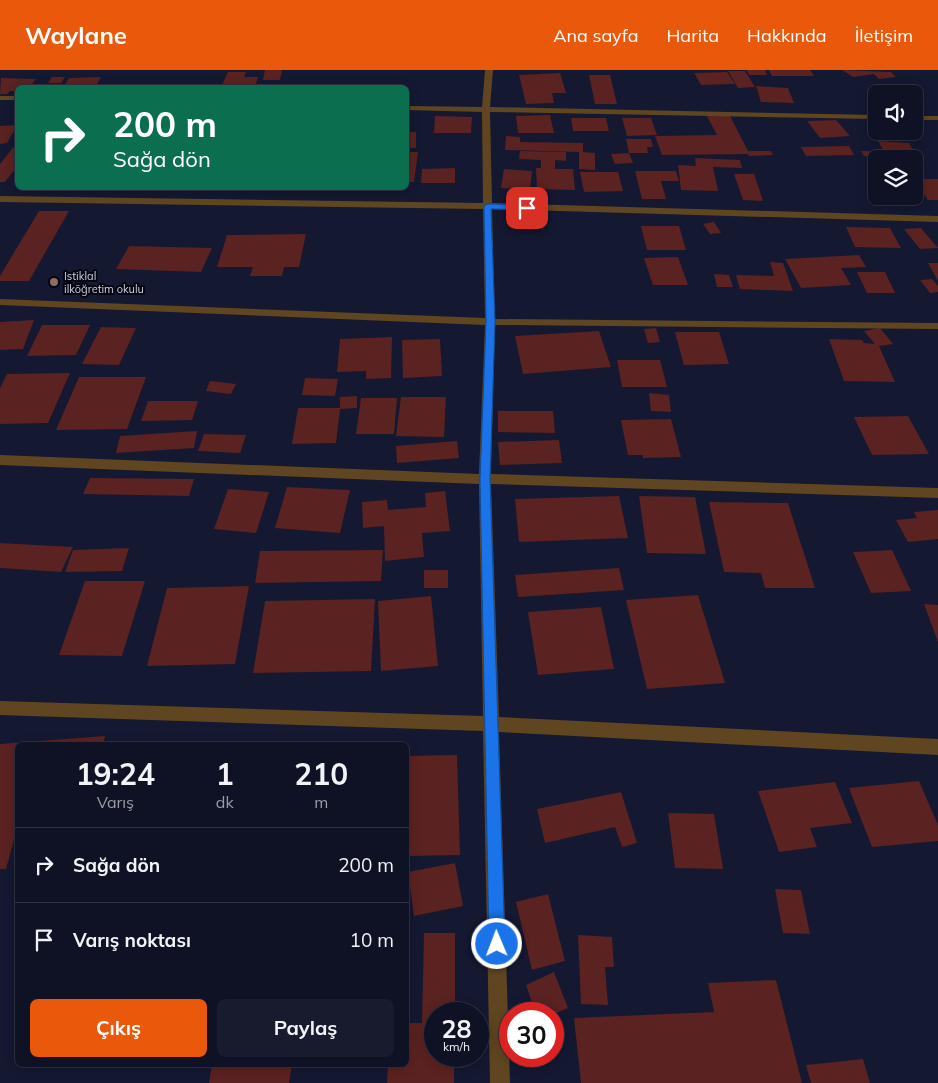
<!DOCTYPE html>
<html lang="tr">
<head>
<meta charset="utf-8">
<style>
  :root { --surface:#0f1225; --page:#181b2d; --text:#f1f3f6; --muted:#9b9ea7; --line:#2f3242; --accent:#ea580c }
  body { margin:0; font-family:Mulish,sans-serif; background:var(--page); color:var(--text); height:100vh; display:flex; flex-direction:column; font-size:19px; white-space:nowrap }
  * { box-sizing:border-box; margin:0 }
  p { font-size:16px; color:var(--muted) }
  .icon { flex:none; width:28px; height:28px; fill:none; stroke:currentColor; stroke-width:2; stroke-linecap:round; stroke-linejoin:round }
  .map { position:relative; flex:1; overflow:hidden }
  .sheet { position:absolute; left:15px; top:672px; width:394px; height:325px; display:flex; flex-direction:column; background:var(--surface); border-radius:8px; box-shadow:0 2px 12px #0003,0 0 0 1px var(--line) }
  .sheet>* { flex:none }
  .guide { position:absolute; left:15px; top:15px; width:394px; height:105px; border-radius:8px; box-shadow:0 2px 12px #0003,0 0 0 1px var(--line); background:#0b6e4f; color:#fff; overflow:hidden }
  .controls { position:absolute; left:868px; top:15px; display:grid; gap:10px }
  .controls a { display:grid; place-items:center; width:55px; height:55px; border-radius:8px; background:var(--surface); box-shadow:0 2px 12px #0003,0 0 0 1px var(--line); font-size:25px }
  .speed { position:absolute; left:424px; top:932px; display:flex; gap:10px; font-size:25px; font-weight:700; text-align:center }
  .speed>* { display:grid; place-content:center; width:65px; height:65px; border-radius:50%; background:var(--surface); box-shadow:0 2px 12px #0003,0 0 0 1px var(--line); line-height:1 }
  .speed small { font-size:12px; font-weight:400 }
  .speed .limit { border:8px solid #d22; background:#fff; color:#111 }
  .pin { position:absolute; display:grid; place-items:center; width:42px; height:42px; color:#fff; margin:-21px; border-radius:10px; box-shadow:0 2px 8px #0006 }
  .me { position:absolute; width:55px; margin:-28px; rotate:359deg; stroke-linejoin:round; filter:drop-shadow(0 0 4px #0008) }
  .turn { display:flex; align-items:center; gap:18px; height:105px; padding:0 15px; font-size:22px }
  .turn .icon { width:65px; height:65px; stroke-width:2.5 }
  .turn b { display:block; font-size:35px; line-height:42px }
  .eta { display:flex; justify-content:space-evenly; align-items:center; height:85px; text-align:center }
  .eta b { font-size:30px; font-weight:700; line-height:35px }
  .button { display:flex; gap:10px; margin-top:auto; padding:10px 15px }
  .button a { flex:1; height:58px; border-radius:8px; background:var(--accent); color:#fff; font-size:20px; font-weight:700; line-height:58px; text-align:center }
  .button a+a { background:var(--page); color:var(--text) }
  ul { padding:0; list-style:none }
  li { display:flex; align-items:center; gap:15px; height:75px; padding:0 15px; border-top:1px solid var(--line) }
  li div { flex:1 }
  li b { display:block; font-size:19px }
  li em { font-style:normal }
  header { display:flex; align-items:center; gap:30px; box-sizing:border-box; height:70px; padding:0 25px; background:var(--accent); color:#fff }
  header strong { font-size:24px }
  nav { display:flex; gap:28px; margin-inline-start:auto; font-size:18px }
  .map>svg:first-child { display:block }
</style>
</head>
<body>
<header>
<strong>Waylane</strong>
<nav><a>Ana sayfa</a><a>Harita</a><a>Hakkında</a><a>İletişim</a></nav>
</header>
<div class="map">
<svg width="938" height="1013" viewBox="0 0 938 1013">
  <rect width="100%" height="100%" fill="#141831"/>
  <path fill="#5a2220" d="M265 0H282L280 10H263Z
    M747 0H765L767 5H749Z
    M769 0H810L814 6H772Z
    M842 0 891 2 896 7 879 9 874 4 853 7Z
    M728 1H745L755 17 738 18Z
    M228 2H246L244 7H258L255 17H221Z
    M727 2 735 14 701 15 694 3Z
    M560 3 566 23H552L554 33 526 34 519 5Z
    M589 5H610L617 34H595Z
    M52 7H65L61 13H48Z
    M101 7 95 18H63L69 8Z
    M1 8 36 9 29 18H18V21H10L7 24H0Z
    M756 16 788 18 794 33 761 32Z
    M550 45 554 63H518L516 46Z
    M435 46 472 47 471 63H434Z
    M707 46H730L748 81H771L773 85 749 86 748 84 662 85 655 66 717 65Z
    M571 48H606L609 61H573Z
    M622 48H651L657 65 627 66Z
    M836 50 850 66 820 68 807 51Z
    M17 55 7 73 0 74V56Z
    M406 62H416V78H406Z
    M506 66 520 67V72L583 73V82L595 83V100L579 99V82L505 80Z
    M626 69H651L653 77H647L648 83H629Z
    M878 71 909 73 916 85 885 83Z
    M15 75H18V95L5 112H0V94Z
    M849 76 854 85 806 86 801 77Z
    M520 81 566 82V91L555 90V99H573L575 120 537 119 536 98H541V90L519 89Z
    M861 81H873L876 86H864Z
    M406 82H418L414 112H406Z
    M629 83 633 93 615 94 611 84Z
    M695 88 740 90 742 98 713 97 718 121 681 120 678 95 696 96Z
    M455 98V113H421L422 99Z
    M504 99 532 101 530 120 501 118Z
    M635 101H676L679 111H661L666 129H642Z
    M580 102H618L623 121 584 122Z
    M734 104H754L763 131 743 130Z
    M914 109H938V130H928Z
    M39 141H69L29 211H0V206Z
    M714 152 721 163 710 164 703 154Z
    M641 156H679L686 180H647Z
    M846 157 890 158 901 178 855 177Z
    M921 158 938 178 920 179 904 159Z
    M306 164 299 197H284L282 206H250L253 197H217L227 165Z
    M129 176 212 178 201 202 116 199Z
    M859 185 866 197 841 198 851 215 801 218 785 189Z
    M678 187 688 215H653L644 188Z
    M770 192 783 193 793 221 740 219 736 205 774 206Z
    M928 193H938V211Z
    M857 202H885L895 223H867Z
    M714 204 729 205 733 217H717Z
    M932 209 938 216V222L930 223 920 210Z
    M34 250 23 279 0 280V252Z
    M42 255H90L76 285 27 286Z
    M101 257 136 258 119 295 82 294Z
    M656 258 660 272 648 273 644 259Z
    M880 258 893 274 879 276 895 312 844 311 829 269 862 270 864 273 875 274 864 261Z
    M599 261 611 297 523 304 515 266Z
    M675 262H719L729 294 684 295Z
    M392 267 391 308 366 309V301L337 302 340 269Z
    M440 269 442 306 403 308 402 270Z
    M617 290H660L667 317H622Z
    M70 303 48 353 0 354V318L7 304Z
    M79 307H146L127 359 56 360Z
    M305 308 338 309 335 326 302 325Z
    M210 311 236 314 231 324 206 321Z
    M649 323 669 325 671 342 651 341Z
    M357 326V338L340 339 336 373 292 374 298 338H340V327Z
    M401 327H446L444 367 396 366Z
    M361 328H397L394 364H356Z
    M148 331H198L192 350 141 351Z
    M498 341H553L555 363 498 362Z
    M908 346 929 384 872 385 854 347Z
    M671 349 681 387 643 388V385H628L621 350Z
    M197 361 194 378 116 383 120 366Z
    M204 364 246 365 240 383 198 381Z
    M559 370 562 393 500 395 498 372Z
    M457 371 459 388 397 393 396 376Z
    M90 408 194 409 189 426 83 424Z
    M287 417 350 420 340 463 275 458Z
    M228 419 269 422 256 463 214 459Z
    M445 421 450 461 422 463 424 487 385 491 384 456 363 458 362 432 387 430 388 440 426 437 425 423Z
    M619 426 628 468 519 472 515 429Z
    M639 426 695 427 706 484 647 483Z
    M709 432 788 433 815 518H765L761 503 724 502Z
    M938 440V469L908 472 896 450 917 448 914 442Z
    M0 473 73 477 61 502 0 498Z
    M129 478 122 501 65 502 73 480Z
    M383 480 381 511 255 513 260 481Z
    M892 480 911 521 871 523 853 482Z
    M619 498 624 520 518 527 515 505Z
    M424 500H448V518H424Z
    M85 511H145L122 586 59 585Z
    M249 516 235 594 147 596 167 518Z
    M698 525 725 613 647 619 626 530Z
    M431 526 438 596 381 601 378 531Z
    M375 529 371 601 253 603 265 531Z
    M924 534 938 535V572Z
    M601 537 614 599 538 605 528 542Z
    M105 666 103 675H18V755L6 799H0V674Z
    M177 672 176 675H152V674Z
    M457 685 460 785 406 786V686Z
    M919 711 938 755V771L872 777 849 718Z
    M835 712 852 753 810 758 817 777 779 782 758 721Z
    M621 722 637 773 622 777 615 757 545 773 537 739Z
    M668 743 714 744 723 799 675 798Z
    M455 793 463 836 414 846 408 802Z
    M775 819 801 820 810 864 783 863Z
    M548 824 565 891 532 900 516 832Z
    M424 863H455V944H435V986H454V1013H387L388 995H406V953H422Z
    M578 865 612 867 614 897H605L608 935 581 934Z
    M554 902 568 938 552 945 536 944 526 915Z
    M776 910 802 1013H581L574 948 714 942 708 913Z
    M863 989 870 1013H811L806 995Z
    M212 995H292L289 1013H209Z"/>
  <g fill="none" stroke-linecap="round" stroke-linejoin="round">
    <path fill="#604620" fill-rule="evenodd" d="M485 0H493L490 37 876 45V49L490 42 492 133 938 146V152L492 139 495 249 938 253V259L495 255 491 404 938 418V428L491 414 499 647 938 669V685L499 662 510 1013H490L483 661 0 645V631L483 646 479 414 0 395V385L479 404 485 255 0 235V229L485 248 483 139 0 132V126L483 133 482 42 406 40V36L482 37Z
      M0 26H18V30H0Z
      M914 46H938V50H914Z"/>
  </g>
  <path fill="#1a73e8" stroke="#114b97" d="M488 134 527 135 530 138 527 140 491 139 495 252 490 409 505 874 503 879 497 881 492 879 489 874 480 409 486 252 484 136Z"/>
  <circle fill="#8d6e63" stroke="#04050f" stroke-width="2" cx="54" cy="212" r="5"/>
  <g text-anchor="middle" stroke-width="4" stroke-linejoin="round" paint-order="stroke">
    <g font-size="11" fill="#ced2e4" stroke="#04050f" text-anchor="start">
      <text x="64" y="210">Istiklal<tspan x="64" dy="13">ilköğretim okulu</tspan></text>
    </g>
  </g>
</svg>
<div class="controls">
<a><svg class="icon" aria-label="sound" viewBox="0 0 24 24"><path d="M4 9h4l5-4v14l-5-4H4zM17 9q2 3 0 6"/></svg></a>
<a><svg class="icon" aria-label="layers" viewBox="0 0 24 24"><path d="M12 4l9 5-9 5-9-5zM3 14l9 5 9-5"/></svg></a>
</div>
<div class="speed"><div>28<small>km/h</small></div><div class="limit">30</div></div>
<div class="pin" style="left:527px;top:138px;background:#d93025"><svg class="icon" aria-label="arrive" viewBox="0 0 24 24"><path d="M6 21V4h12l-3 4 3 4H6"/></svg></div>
<svg class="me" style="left:497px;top:874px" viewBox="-20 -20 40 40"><circle r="17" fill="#1a73e8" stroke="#fff" stroke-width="3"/><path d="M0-11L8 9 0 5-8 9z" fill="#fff"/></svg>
<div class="guide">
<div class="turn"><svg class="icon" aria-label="right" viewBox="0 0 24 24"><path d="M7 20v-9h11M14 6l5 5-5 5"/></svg><div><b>200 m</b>Sağa dön</div></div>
</div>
<section class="sheet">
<div class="eta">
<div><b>19:24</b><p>Varış</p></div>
<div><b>1</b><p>dk</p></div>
<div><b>210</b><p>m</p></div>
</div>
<ul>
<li><svg class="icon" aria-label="right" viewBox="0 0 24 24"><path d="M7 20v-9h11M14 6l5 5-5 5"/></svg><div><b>Sağa dön</b></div><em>200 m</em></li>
<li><svg class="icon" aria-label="arrive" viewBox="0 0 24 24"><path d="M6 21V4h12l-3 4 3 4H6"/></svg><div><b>Varış noktası</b></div><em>10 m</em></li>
</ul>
<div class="button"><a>Çıkış</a><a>Paylaş</a></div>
</section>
</div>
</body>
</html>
